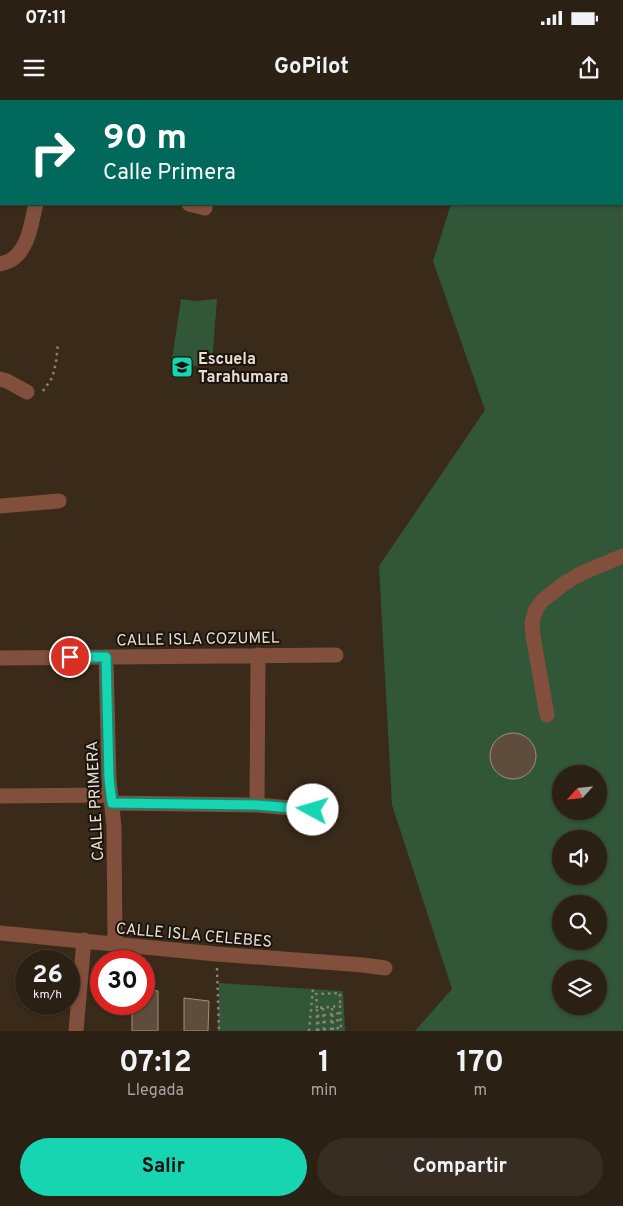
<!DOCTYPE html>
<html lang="es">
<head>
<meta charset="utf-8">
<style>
  :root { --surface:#2b2014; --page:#372d22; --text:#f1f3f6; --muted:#a6a3a0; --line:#473e34; --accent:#18d5b2 }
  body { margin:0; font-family:Overpass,sans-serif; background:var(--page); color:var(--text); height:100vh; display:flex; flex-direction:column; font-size:19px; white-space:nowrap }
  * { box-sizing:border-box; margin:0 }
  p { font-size:16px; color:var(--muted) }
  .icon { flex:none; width:28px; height:28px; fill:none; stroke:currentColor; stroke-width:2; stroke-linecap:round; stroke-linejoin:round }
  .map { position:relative; height:931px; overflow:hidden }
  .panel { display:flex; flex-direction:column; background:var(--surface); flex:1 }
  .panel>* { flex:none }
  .guide { position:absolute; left:0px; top:0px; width:624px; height:105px; box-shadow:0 1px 4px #0004,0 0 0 1px var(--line); background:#00695c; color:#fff; overflow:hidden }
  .needle { width:32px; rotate:243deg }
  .tools { position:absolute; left:552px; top:665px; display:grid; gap:10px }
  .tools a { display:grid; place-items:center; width:55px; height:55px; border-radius:50%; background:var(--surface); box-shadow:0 1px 4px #0004,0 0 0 1px var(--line); font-size:25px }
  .speed { position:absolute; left:15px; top:850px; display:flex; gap:10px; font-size:25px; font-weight:700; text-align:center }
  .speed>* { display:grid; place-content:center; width:65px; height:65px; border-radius:50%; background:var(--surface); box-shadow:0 1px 4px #0004,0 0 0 1px var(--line); line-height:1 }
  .speed small { font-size:12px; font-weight:400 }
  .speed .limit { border:8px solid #d22; background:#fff; color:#111 }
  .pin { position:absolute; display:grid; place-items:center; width:42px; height:42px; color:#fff; margin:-21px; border:2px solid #fff; border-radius:50%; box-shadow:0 1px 5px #0007 }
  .me { position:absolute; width:55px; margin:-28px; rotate:276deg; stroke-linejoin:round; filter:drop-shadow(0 0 4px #0008) }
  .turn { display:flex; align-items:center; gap:18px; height:105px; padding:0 20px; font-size:22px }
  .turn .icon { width:65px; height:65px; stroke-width:2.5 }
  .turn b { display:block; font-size:35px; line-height:42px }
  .eta { display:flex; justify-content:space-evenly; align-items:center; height:85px; text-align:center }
  .eta b { font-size:30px; font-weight:700; line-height:35px }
  .primary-button { display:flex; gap:10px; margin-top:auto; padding:10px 20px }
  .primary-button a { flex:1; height:58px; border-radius:30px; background:var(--accent); color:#111; font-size:20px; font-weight:700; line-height:58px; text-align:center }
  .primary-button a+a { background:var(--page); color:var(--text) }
  .status { display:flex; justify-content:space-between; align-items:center; height:35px; padding:0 25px; background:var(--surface); direction:ltr }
  .status svg { height:14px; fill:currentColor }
  header { display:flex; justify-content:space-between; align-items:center; height:65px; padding:0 20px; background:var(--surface); font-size:22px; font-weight:700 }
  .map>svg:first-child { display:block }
</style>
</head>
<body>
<div class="status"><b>07:11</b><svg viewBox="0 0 49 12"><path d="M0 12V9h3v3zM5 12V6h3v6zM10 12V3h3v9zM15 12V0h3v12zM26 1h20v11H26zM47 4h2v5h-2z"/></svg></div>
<header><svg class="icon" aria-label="menu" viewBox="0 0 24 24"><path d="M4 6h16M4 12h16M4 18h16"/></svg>GoPilot<svg class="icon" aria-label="share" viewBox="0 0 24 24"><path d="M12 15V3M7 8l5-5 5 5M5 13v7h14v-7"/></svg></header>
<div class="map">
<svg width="623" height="931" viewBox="0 0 623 931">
  <rect width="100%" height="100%" fill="#392a1a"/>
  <path fill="#315638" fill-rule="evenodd" d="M484 0H623V931H415L452 889 392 705 379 466 485 310 433 161 451 104H622V1H483ZM561 674H599V711H561ZM561 739H599V776H561ZM561 804H599V841H561ZM561 869H599V906H561Z
    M181 199 194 201 217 199 212 264 196 266 172 260Z
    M219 883 343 891 345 931H218Z"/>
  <path fill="#5e4d3c" stroke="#a28f7c" d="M490 656a23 23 0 1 1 46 0a23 23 0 1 1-46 0Z
    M144 889 158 891V931H132V904H144Z
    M184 898 209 901 208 931H184Z"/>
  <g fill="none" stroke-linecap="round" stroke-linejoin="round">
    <path stroke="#8e8174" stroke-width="2.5" stroke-dasharray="2.5 4" stroke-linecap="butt" d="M43 291 52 278 56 263 58 243
      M217 868 219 931
      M317 908 316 894 340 893V906
      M323 908 324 931
      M332 908 333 931
      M317 916 340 913
      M317 923 340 920
      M317 930 340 928
      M309 931 313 889
      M317 931V908L340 906 341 931"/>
    <path stroke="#814f3b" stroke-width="15" d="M0 83 1 84
      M189 104 205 108
      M0 164C3 163 8 162 11 160 29 149 31 123 36 104
      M0 279 7 281 27 292
      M0 406 59 401
      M106 557 109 679 114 727 115 844
      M0 558 336 555
      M547 615 533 536 532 522 536 509 543 500 565 483 582 473 623 456
      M0 696 111 695
      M112 703 257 705 313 710
      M257 705 258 555
      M0 833 216 854 363 865 385 868
      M76 931 84 840"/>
  </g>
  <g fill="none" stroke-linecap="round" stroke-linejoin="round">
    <g stroke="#108a74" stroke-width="12">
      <path id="route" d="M70 557H106L109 678 112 703 257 705 313 710"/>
    </g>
    <use href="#route" stroke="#18d5b2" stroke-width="9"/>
  </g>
  <defs>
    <g id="school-square" transform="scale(1.125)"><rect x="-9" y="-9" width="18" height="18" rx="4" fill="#18d5b2" stroke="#1b140d"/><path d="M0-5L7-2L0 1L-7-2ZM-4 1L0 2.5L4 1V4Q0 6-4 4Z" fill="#111"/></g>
  </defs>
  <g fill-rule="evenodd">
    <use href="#school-square" x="182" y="267"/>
  </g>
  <g text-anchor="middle" stroke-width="4" stroke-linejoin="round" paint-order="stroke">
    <g font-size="16" font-weight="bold" fill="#e8ded4" stroke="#1b140d" text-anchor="start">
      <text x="198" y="264">Escuela<tspan x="198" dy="18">Tarahumara</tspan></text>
    </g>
    <g font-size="16" fill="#e8ded4" stroke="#1b140d">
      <text transform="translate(198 538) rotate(-1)" y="6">CALLE ISLA COZUMEL</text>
      <text transform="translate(94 701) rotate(-93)" y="6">CALLE PRIMERA</text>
      <text transform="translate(194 834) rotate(5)" y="6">CALLE ISLA CELEBES</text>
    </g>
  </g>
</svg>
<div class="tools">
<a><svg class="needle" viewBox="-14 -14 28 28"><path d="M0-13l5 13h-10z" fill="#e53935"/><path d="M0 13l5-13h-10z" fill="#a6a3a0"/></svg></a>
<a><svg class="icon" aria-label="sound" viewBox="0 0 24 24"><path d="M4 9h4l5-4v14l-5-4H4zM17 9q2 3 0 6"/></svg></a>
<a><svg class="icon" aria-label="search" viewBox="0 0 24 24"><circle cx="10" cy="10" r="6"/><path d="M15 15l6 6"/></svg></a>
<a><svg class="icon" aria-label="layers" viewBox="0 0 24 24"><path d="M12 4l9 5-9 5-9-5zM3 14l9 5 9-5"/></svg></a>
</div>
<div class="speed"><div>26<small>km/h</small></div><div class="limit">30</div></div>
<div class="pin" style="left:70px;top:557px;background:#d93025"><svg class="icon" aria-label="arrive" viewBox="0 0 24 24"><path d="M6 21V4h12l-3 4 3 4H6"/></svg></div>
<svg class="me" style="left:313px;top:710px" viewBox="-20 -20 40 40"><circle r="19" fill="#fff"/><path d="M0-13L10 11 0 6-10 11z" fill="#18d5b2"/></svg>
<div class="guide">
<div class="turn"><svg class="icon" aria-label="right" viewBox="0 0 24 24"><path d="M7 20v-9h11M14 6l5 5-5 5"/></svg><div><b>90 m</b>Calle Primera</div></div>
</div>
</div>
<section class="panel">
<div class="eta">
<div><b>07:12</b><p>Llegada</p></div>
<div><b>1</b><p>min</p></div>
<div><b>170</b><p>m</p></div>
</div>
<div class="primary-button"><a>Salir</a><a>Compartir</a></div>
</section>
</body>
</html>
